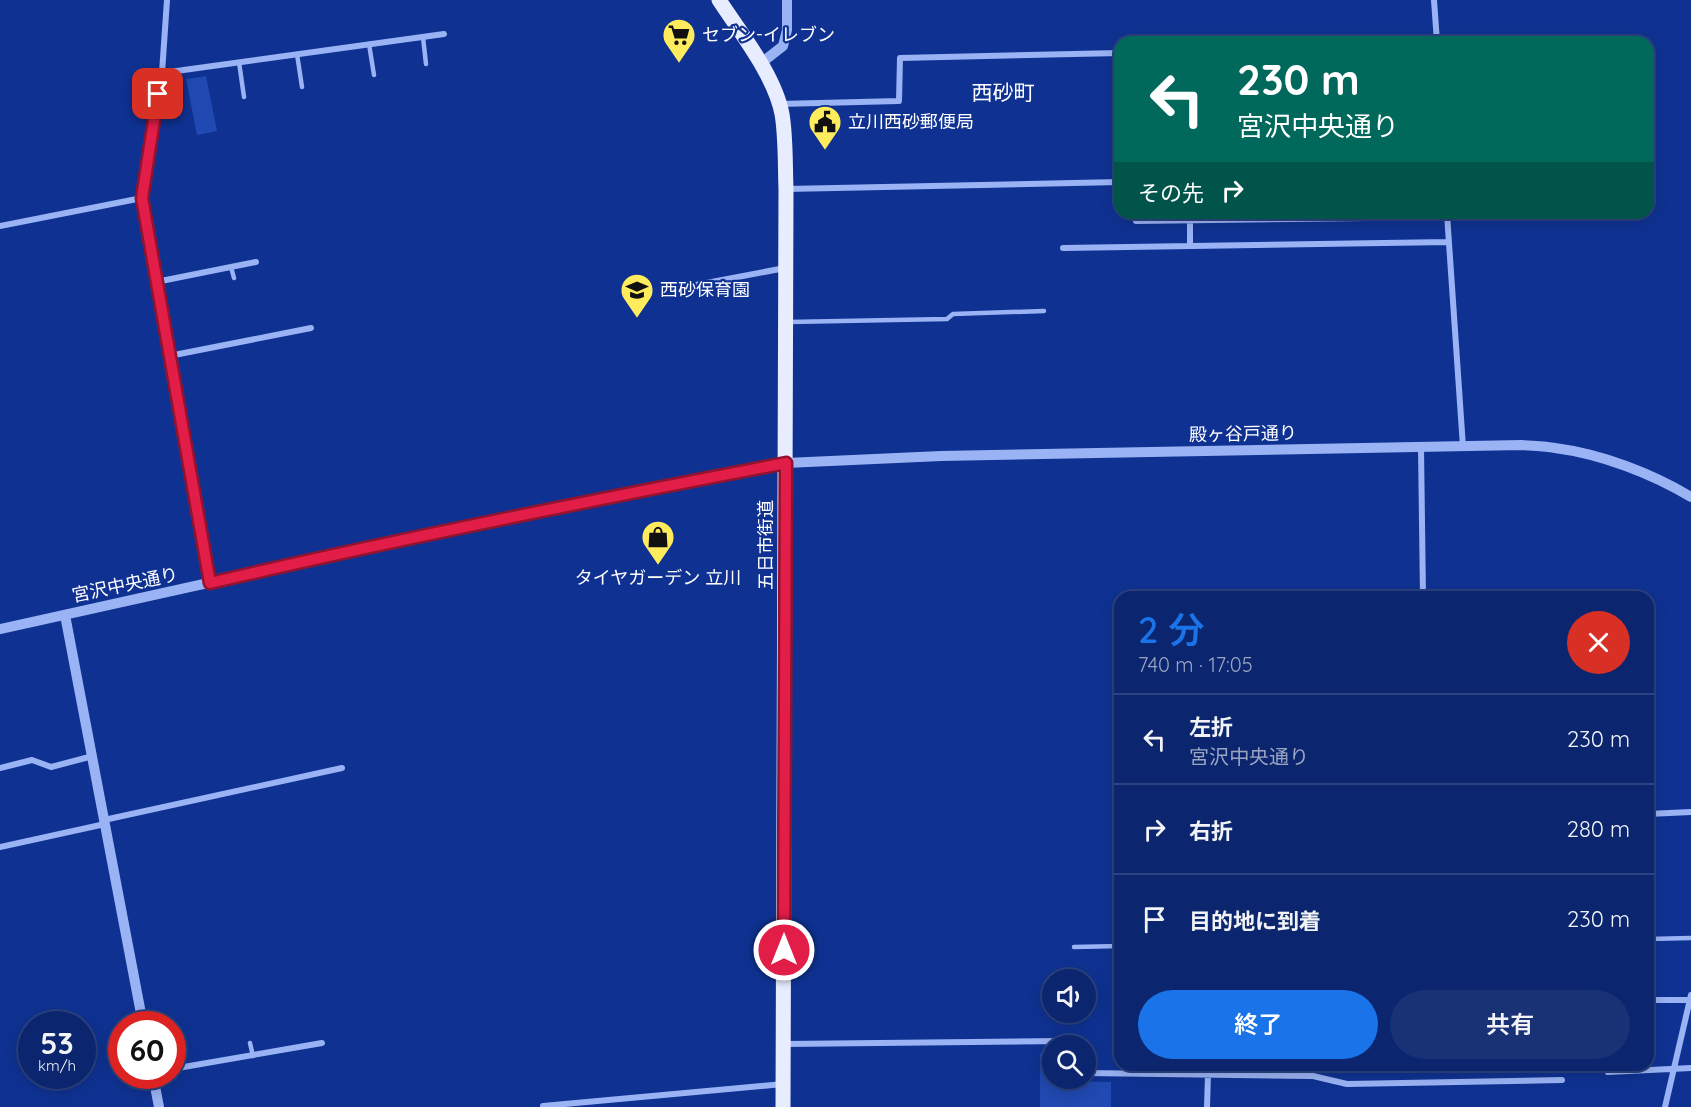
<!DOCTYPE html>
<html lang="ja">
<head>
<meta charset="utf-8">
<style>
  :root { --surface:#0b266e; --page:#193276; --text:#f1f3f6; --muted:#9aa5c2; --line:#2b4381; --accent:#1a73e8 }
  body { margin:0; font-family:Quicksand,"Noto Sans JP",sans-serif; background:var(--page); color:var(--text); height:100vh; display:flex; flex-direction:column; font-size:22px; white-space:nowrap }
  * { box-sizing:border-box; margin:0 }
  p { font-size:20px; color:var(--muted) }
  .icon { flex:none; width:33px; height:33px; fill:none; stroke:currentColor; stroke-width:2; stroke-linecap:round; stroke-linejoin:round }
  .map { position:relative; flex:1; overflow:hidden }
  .details { position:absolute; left:1114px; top:591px; width:540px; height:480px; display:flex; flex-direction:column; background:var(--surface); border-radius:18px; box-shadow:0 3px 15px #0003,0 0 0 2px var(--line) }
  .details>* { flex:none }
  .top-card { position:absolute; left:1114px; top:36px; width:540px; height:183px; border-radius:18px; box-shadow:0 3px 15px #0003,0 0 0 2px var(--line); background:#00695c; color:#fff; overflow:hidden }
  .controls { position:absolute; left:1042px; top:969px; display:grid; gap:12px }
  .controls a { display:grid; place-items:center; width:54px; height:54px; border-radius:50%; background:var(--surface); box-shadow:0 3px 15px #0003,0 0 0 2px var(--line); font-size:30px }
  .speed { position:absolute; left:18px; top:1011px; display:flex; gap:12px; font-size:30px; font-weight:700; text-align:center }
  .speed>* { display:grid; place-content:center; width:78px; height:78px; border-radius:50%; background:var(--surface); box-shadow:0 3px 15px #0003,0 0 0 2px var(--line); line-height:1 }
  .speed small { font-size:15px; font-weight:400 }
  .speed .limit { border:9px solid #d22; background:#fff; color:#111 }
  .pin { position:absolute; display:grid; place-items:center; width:51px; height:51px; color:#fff; margin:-26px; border-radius:12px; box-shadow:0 3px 9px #0006 }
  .me { position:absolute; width:66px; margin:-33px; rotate:0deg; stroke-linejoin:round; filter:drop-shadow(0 0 4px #0008) }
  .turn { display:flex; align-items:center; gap:21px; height:126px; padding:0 24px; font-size:27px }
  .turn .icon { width:78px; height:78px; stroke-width:2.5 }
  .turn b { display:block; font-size:42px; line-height:51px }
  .then { display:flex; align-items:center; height:57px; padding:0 24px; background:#0003; gap:12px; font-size:22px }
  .round { display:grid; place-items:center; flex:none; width:63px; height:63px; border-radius:32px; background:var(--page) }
  .headline { display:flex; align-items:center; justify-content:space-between; height:102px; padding:0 24px }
  h1 { font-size:36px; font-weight:600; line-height:45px; color:var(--accent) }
  .action { display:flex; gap:12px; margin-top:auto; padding:12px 24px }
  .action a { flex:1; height:69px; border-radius:36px; background:var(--accent); color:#fff; font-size:24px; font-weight:600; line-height:69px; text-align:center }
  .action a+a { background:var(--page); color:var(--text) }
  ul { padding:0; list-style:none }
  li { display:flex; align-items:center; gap:18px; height:90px; padding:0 24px; border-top:2px solid var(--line) }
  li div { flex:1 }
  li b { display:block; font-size:22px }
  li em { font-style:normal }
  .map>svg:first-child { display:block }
</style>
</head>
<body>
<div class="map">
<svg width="1691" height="1107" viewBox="0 0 1691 1107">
  <rect width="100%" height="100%" fill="#0f3292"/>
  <path fill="#2049b1" d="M206 76 217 131 197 135 186 79Z
    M1053 1052V1078L1057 1079V1081L1111 1082V1107H1040V1053Z"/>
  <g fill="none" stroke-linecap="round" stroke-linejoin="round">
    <path stroke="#9ab3f4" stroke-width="4.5" d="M423 37 426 64
      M369 44 374 75
      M297 54 302 87
      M239 62 244 97
      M231 267 234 278
      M788 322 947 319 953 314 1044 311
      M1648 939 1691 938
      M1074 947 1120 946
      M250 1043 253 1056"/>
    <path stroke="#9ab3f4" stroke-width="6" d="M167 0 162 73 142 198 210 583
      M1434 0 1437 42
      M162 73 444 34
      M779 104 899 101 900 58 1120 53
      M786 189 1120 182
      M1447 214 1463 447
      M1136 221 1447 217
      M0 226 142 198
      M1190 246V220
      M1063 248 1449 242
      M156 282 256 262
      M680 288 785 268
      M169 356 311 328
      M1421 448 1423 597
      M0 768 32 760 51 767 93 756
      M1648 814 1691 812
      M104 820 342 768
      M0 847 105 824
      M1648 1000H1690
      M785 1044 1063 1041V1046
      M172 1069 322 1043
      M1608 1072 1691 1068
      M1086 1073 1313 1076 1347 1084 1562 1080
      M543 1106 783 1084
      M1207 1107 1208 1074
      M1665 1107 1691 995"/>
    <path stroke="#9ab3f4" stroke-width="10" d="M760 64 783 46 787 30V0
      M65 615 143 1024
      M0 629 443 531 786 463 941 456 1522 445C1533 446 1544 446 1555 448 1601 454 1651 473 1691 497
      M153 1076 159 1107"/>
    <path stroke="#e7ecff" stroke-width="15" d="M719 0C740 32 775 76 782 114 786 138 785 164 786 189L783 1107"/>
  </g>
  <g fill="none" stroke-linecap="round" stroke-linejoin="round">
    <g stroke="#92132f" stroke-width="15">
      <path id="route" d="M158 94 142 198 210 583C401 538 593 500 786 463L784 950"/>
    </g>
    <use href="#route" stroke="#e11d48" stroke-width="10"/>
  </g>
  <defs>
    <g id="supermarket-pin" transform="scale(1.725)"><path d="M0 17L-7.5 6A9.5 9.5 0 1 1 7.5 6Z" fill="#ffec5d" stroke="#0f3292"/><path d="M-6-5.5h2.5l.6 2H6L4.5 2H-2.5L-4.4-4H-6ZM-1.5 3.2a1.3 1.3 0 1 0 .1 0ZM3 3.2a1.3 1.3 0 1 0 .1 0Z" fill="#111"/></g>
    <g id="civic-pin" transform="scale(1.725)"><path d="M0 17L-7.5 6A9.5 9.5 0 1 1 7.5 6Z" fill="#ffec5d" stroke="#0f3292"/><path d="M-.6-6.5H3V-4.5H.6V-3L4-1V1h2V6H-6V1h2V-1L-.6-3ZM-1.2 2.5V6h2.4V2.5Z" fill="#111"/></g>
    <g id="school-pin" transform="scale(1.725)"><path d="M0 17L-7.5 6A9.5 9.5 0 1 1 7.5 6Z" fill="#ffec5d" stroke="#0f3292"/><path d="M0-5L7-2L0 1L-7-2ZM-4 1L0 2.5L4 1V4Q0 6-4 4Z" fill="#111"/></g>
    <g id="shop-pin" transform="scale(1.725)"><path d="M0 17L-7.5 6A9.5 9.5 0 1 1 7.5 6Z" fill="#ffec5d" stroke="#0f3292"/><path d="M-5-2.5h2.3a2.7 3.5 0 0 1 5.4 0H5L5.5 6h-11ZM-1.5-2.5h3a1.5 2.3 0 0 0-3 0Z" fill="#111"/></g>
  </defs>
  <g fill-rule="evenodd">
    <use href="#supermarket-pin" x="679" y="35"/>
    <use href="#civic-pin" x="825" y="122"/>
    <use href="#school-pin" x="637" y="290"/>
    <use href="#shop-pin" x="658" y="537"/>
  </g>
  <g text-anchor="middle" stroke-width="4.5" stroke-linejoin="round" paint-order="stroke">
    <g font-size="18" fill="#fff" stroke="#0f3292" text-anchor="start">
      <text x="702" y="41">セブン-イレブン</text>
      <text x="848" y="128">立川西砂郵便局</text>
      <text x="660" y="296">西砂保育園</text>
      <text x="658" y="584" text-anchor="middle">タイヤガーデン 立川</text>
    </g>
    <g font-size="18" fill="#fff" stroke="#0f3292">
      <text transform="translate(1243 434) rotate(-1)" y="6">殿ヶ谷戸通り</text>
      <text transform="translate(766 545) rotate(-90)" y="6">五日市街道</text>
      <text transform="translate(125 585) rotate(-12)" y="6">宮沢中央通り</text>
    </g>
    <g font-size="21" fill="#fff" stroke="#0f3292">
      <text x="1003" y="100">西砂町</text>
    </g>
  </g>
</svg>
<div class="controls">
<a><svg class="icon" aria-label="sound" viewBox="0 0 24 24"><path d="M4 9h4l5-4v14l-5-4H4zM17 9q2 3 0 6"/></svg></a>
<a><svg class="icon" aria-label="search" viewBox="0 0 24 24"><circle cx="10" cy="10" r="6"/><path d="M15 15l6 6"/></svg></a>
</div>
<div class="speed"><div>53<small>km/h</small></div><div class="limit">60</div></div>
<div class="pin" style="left:158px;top:94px;background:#d93025"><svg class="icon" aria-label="arrive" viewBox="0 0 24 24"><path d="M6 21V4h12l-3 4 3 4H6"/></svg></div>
<svg class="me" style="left:784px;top:950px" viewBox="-20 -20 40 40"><circle r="17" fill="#e11d48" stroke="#fff" stroke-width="3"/><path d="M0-11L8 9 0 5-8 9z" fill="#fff"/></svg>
<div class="top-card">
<div class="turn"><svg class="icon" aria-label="left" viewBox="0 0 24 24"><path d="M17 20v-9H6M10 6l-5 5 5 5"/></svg><div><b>230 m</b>宮沢中央通り</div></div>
<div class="then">その先<svg class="icon" aria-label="right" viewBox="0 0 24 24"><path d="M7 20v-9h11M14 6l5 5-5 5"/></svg></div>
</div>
<section class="details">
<div class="headline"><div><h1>2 分</h1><p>740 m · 17:05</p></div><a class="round" style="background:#d93025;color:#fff"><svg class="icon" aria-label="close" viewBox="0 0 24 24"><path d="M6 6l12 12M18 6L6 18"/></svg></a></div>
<ul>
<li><svg class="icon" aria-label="left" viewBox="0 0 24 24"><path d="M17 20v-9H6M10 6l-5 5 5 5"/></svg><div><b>左折</b><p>宮沢中央通り</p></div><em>230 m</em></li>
<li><svg class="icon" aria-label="right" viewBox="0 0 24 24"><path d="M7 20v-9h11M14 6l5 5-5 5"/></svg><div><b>右折</b></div><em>280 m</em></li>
<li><svg class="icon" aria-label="arrive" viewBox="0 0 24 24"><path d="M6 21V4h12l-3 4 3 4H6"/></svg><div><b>目的地に到着</b></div><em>230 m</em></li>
</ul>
<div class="action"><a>終了</a><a>共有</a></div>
</section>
</div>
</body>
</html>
